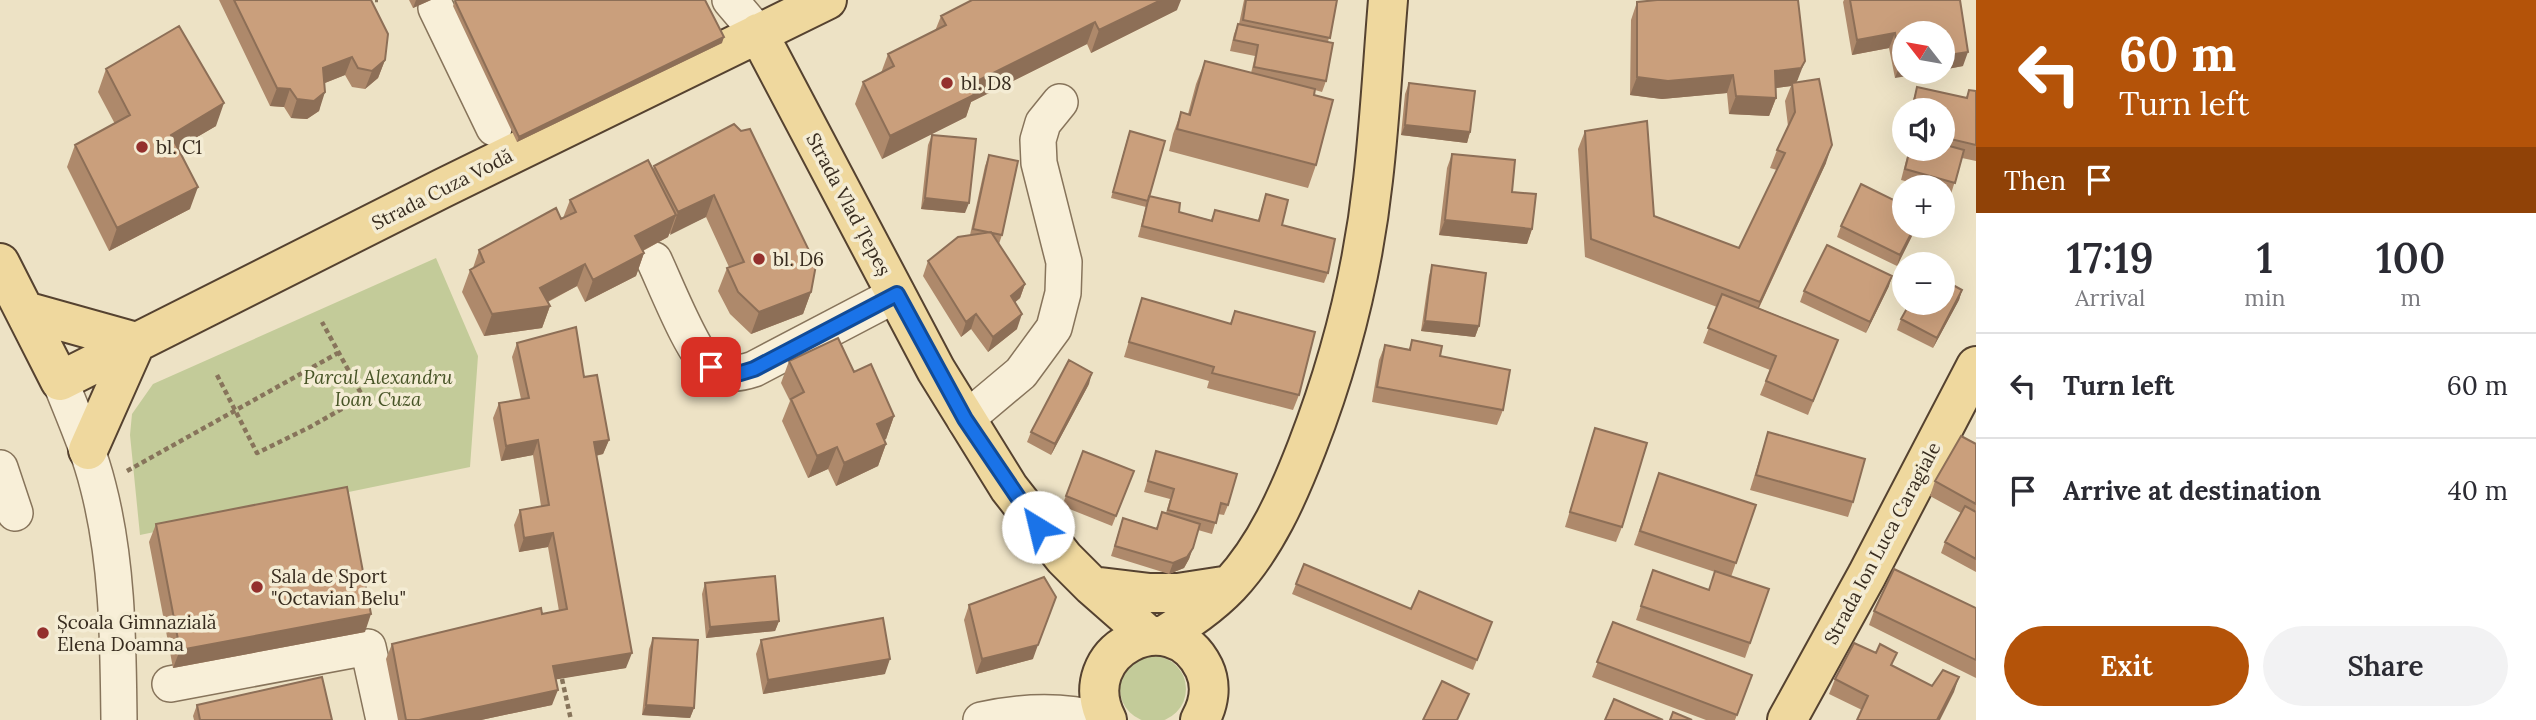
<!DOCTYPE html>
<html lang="en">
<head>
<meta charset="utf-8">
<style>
  :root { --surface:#fff; --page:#f2f2f3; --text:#2b2b33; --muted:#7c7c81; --line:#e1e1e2; --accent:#b45309 }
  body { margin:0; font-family:Lora,serif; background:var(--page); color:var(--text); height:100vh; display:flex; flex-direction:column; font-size:26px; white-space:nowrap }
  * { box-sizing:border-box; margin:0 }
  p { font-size:23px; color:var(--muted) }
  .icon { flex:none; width:38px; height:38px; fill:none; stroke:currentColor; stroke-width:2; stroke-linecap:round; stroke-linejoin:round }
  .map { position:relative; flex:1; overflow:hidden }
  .details { display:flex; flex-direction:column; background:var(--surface); width:560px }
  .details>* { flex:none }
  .guide { background:#b45309; color:#fff; overflow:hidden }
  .needle { width:46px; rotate:301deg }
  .fabs { position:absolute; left:1892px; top:21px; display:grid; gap:14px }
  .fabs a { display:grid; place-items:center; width:63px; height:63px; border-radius:50%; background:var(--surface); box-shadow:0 7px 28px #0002; font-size:35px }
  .pin { position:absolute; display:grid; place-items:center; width:60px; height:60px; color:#fff; margin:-30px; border-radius:14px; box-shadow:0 4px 10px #0006 }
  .me { position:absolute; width:77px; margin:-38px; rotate:324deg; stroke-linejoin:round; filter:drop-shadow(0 0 5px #0008) }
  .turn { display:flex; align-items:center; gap:24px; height:147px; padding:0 28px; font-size:32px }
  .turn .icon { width:91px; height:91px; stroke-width:2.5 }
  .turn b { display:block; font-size:49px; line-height:60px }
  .then { display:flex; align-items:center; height:66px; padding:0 28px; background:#0003; gap:14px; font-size:26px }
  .eta { display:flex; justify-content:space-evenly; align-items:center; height:119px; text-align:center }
  .eta b { font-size:42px; font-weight:600; line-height:49px }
  .action { display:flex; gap:14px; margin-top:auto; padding:14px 28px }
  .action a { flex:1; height:80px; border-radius:42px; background:var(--accent); color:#fff; font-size:28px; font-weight:600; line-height:80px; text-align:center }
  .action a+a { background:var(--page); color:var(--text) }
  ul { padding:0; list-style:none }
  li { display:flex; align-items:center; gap:21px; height:105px; padding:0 28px; border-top:2px solid var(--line) }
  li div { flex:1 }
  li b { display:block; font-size:26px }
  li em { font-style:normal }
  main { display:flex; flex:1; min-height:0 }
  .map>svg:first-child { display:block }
</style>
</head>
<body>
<main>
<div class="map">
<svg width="1976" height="720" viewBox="0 0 1976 720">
  <rect width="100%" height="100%" fill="#ede2c5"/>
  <path fill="#c3cb99" d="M436 258 478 356 470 467 140 535 130 435 132 414 153 384Z
    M1120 689a33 33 0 1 1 66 0a33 33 0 1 1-66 0Z"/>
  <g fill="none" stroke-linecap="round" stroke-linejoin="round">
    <g stroke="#87745b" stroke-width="38">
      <path id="minor" d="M730 0 758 33
        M436 8 494 128
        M654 260C665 283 693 355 711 367 726 376 739 374 754 369L897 294
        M60 381C74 416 89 450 98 486 118 563 118 642 119 720
        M965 420 1021 373 1054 328 1063 293 1064 262 1039 163 1038 140 1043 123 1060 102
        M0 468 15 513
        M170 684 368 647 384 720
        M981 720C1022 711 1061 709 1101 720"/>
    </g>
    <g stroke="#554230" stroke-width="42">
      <path id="major" d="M758 33 936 370 1009 488 1064 558 1092 586 1149 636
        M0 263 60 381 443 188 827 0
        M25 311 136 342
        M88 450 136 342
        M1092 586 1150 593H1178L1230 585
        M1163 636C1187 621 1210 606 1230 585 1266 546 1288 496 1307 447 1340 362 1363 271 1373 180 1380 120 1383 60 1388 0
        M1107 720C1071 651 1171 600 1204 668 1212 685 1209 704 1200 720
        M1787 720 1867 575 1976 366"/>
    </g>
    <path stroke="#87745b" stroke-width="4.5" stroke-dasharray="5 3.5" stroke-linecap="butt" d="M375 0H378
      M217 375 257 453 310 427 363 397 322 322
      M127 471 338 353
      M562 679 571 720"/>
    <use href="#minor" stroke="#f8efd8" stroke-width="35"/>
    <use href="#major" stroke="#efd89e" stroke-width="38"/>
  </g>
  <path fill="#ae896b" d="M219 0H371L385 60 378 78 365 89 352 87 345 75 325 83 319 111 307 119 291 118 284 107 270 106Z
    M409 0H431L413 8Z
    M1244 0H1337L1328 42 1326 81 1322 92 1315 90 1314 95 1316 165 1308 188 1169 151 1173 134 1181 112 1188 114 1196 84 1205 61 1251 73 1255 56 1230 51 1234 34 1238 24H1239Z
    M1844 0H1960L1963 66 1942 70V33L1904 72 1895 78 1889 48 1852 55 1843 2Z
    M455 1 722 43 517 142 453 6Z
    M1637 2 1798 79 1796 83 1826 163 1759 308 1838 340 1808 415 1760 395 1770 370 1703 343 1717 307 1585 257 1578 149 1585 131 1654 216 1739 248 1777 170 1770 168 1777 150 1788 126 1785 101 1791 86 1776 88V98L1769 116 1729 114 1727 93 1662 99 1630 95 1631 20Z
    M1177 10 1091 53 1087 44 971 102 966 117 882 159 855 104 863 82 881 73 888 54 935 31 941 16Z
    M106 69 216 126 178 148 190 209 109 251 67 167 75 145 115 124 98 92Z
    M1409 83 1470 132 1467 143 1401 135 1405 94Z
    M1917 87 1966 98 1969 90 1976 91V161L1962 158 1951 194 1942 191V187H1927L1901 180 1909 149H1942V110H1910Z
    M734 124 811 292 803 314 751 334 730 314 718 291 727 268 729 267 706 217 669 234 668 237 643 251 644 253 636 276 585 302 577 286 548 302 550 306 542 328 484 336 462 292 470 270 473 268 479 250 561 219 563 218 570 200 653 169 654 166Z
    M932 135 965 213 921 209 928 145Z
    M1128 136 1148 201 1179 212 1211 220 1215 210 1258 220 1266 194 1282 225 1328 273 1324 283 1138 237 1146 207 1111 198Z
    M1452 154 1512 192 1532 229 1527 244 1439 235 1447 168Z
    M989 155 1002 235 999 244 1025 284 1020 298 1015 302 1017 329 988 352 971 329 961 337 923 276 928 261 970 235 985 166Z
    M1841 226H1917L1897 266 1837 237Z
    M1432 265 1479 326 1475 337 1421 331 1429 276Z
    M1889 286 1866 333 1800 302 1804 291Z
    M1962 290 1959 300 1933 348 1897 330 1901 319Z
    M1142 298 1230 324 1235 311 1299 395 1293 410 1207 388 1209 381 1124 357Z
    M1412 340 1440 356 1503 410 1497 425 1372 402 1379 360 1385 345 1409 349Z
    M517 343 584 377 609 440 603 454 596 456 626 668 555 679 552 705 481 720H398L386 659 392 644 559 611 548 547 519 552 514 525 520 510 541 506 533 455 501 461 493 418 499 403 521 399 512 357Z
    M789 361 894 416 886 439 884 440 886 444 878 466 836 486 828 469 808 478 782 421 790 401 781 383Z
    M1089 384 1051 455 1027 442 1031 432Z
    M1595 428 1622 527 1616 542 1565 527Z
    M1768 432 1853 502 1848 517 1750 490Z
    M1976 444V572L1941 553 1945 542 1961 513 1930 496 1935 481Z
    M1083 451 1134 471 1112 526 1062 506Z
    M1156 451 1228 505 1224 515 1218 514 1212 534 1198 530 1189 559 1184 568 1169 574 1111 556 1123 518 1156 528 1166 513 1170 499 1144 492Z
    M1659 473 1756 505 1731 577 1769 589 1745 658 1636 620 1653 570 1709 590 1715 572 1634 545Z
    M156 524 365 632 173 668 149 542Z
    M1304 564 1411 609 1492 622 1473 670 1292 594Z
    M705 583 779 621 775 631 706 638 702 594Z
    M969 605 1033 659 976 674 964 620Z
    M1976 608V678L1869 625 1874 611Z
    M1613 622 1752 675 1735 720H1706L1592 677Z
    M653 638 694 708 690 718 642 715 649 649Z
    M761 640 885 674 763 694 756 654Z
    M1892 665 1932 686 1954 692 1862 710 1829 694 1835 679Z
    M197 705 332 720H194L193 716Z"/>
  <path fill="#8d6f57" d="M416 0H431L413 8Z
    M1161 0H1181L1177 10 1091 53 1099 30Z
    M1095 22 1087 44 971 102 966 117 882 159 890 136 969 85Z
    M1895 33 1889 48 1852 55 1857 40Z
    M724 37 722 43 517 142 519 137Z
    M1968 52 1963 66 1942 70V56Z
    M352 57 345 75 317 86 323 68Z
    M385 60 378 78 365 89 372 71Z
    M1805 61 1798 79 1794 86 1792 83 1791 86 1769 89 1775 71Z
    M1904 63V72H1932L1895 78 1900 64Z
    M1733 75 1727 93 1662 99 1630 95 1637 77Z
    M277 88 290 89 284 107 270 106Z
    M325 92 319 111 307 119 291 118 297 99Z
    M1736 96 1776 98 1769 116 1729 114Z
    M224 103 216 126 163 157 171 135Z
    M1405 125 1470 132 1467 143 1401 135Z
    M1832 145 1826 163 1753 320 1760 302Z
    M198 187 190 209 109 251 117 228Z
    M714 195 706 217 670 235 678 212Z
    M925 198 969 203 965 213 921 209Z
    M676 215 668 237 627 259 635 236Z
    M1445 220 1532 229 1527 244 1439 235Z
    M1915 226H1917L1897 266 1900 255Z
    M644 253 636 276 585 302 593 280Z
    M585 264 577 286 537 307 550 306 542 328 484 336 492 314Z
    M1892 276 1889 286 1866 333 1870 322Z
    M1025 284 1020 298 1006 310 1011 296Z
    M1962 290 1959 300 1933 348 1937 338Z
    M811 292 803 314 751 334 759 312Z
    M976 314 971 329 961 337 966 322Z
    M1022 314 1017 329 988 352 993 337Z
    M1425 321 1479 326 1475 337 1421 331Z
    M1092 373 1089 384 1051 455 1055 444Z
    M894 416 886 439 869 447 877 424Z
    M538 440 533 455 501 461 506 446Z
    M609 440 603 454 588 457 594 442Z
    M886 444 878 466 836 486 844 463Z
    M837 447 828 469 808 478 817 456Z
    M553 533 548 547 519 552 524 538Z
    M1193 548 1189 559 1184 568 1169 574 1173 563Z
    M371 614 365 632 173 668 180 650Z
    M779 621 775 631 706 638 710 627Z
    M1038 645 1033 659 976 674 982 659Z
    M632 653 626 668 547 681 553 666Z
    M890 659 885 674 763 694 768 680Z
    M1959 677 1954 692 1940 720H1937Z
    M558 690 552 705 481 720H419Z
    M646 705 694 708 690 718 642 715Z"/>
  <path fill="#ca9f7c" stroke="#8d6f57" stroke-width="2" d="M234 0H371L388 34 385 60 372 71 358 68 352 57 323 68 325 92 314 101 297 99 290 89 277 88Z
    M456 0H705L724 37 519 137 455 1Z
    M972 0H1161L1099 30 1095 22 969 85 974 95 890 136 863 82 894 66 888 54 946 25 941 16Z
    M1246 0H1337L1330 38 1243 20Z
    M1657 0H1798L1805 61 1801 68 1775 71 1776 98 1736 96 1733 75 1668 81 1637 77V2Z
    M1850 0H1960L1968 52 1942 56V33H1904V63L1900 64 1895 33 1857 40Z
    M1238 24 1333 43 1326 81 1254 67 1258 45 1234 40Z
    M179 26 224 103 171 135 198 187 117 228 75 145 130 115 106 69Z
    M1205 61 1315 89 1314 95 1333 100 1316 165 1177 129 1181 112 1190 115Z
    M1819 79 1832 145 1760 302 1591 239 1585 131 1647 121 1654 216 1739 248 1785 153 1777 150 1795 112 1792 83Z
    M1409 83 1475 91 1470 132 1405 125Z
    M1917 87 1967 98 1969 90 1976 91V145L1942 137V110H1912Z
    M734 124 741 131 750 129 816 265 811 292 759 312 738 292 727 268 744 262 714 195 678 212 654 166Z
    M1130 131 1165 141 1148 201 1113 192Z
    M932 135 976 139 969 203 925 198Z
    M1942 144 1964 150 1955 183 1905 169 1910 149H1942Z
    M1452 154 1515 160 1512 192 1536 194 1532 229 1445 220Z
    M989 155 1018 161 1002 235 973 229Z
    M648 160 676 215 635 236 644 253 593 280 585 264 540 288 550 306 492 314 470 270 484 262 479 250 556 208 561 219 576 212 570 200Z
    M1861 184 1904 205V226H1915L1900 255 1841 226Z
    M1266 194 1288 200 1282 225 1335 239 1328 273 1142 226 1149 196 1180 203 1179 212 1212 221 1215 210 1259 221Z
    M991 232 1025 284 1011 296 1022 314 993 337 976 314 966 322 928 261 958 237Z
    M1827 245 1892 276 1870 322 1804 291Z
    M1432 265 1486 273 1479 326 1425 321Z
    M1942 279 1962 290 1937 338 1901 319 1910 303H1942Z
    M1722 294 1838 340 1813 401 1766 381 1776 356 1708 328Z
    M1142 298 1231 324 1235 311 1315 332 1299 395 1212 373 1214 367 1129 342Z
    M576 327 584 377 597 375 609 440 594 442 632 653 553 666 558 690 419 720H406L392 644 541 608 542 614 567 609 553 533 524 538 520 510 549 505 538 440 506 446 499 403 529 398 517 343Z
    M838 338 854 372 871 364 894 416 877 424 886 444 844 463 837 447 817 456 791 399 804 392 789 361Z
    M1412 340 1442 346 1440 356 1510 370 1503 410 1377 387 1385 345 1410 350Z
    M1069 360 1092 373 1055 444 1031 432Z
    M1595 428 1647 443 1622 527 1570 512Z
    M1768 432 1865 459 1853 502 1756 475Z
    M1961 436 1976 444V504L1935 481Z
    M1083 451 1134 471 1116 516 1066 496Z
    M1156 451 1237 474 1228 505 1221 503 1216 523 1168 510 1174 489 1148 481Z
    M1659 473 1756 505 1736 563 1640 531Z
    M347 487 371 614 180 650 156 524Z
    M1965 506 1976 512V559L1945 542Z
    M1162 512 1200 524 1193 548 1187 557 1173 563 1115 546 1123 518 1157 529Z
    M1304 564 1411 609 1419 591 1492 622 1477 660 1296 584Z
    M1894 569 1976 608V660L1874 611Z
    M1653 570 1709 590 1715 571 1769 589 1750 643 1641 606Z
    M775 576 779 621 710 627 705 583Z
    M1044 577 1056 597 1038 645 982 659 969 605Z
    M883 618 890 659 768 680 761 640Z
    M1613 622 1752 675 1737 715 1597 662Z
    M653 638 698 640 694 708 646 705Z
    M1854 643 1876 653 1880 644 1897 653 1891 665 1932 686 1943 670 1959 677 1937 720H1857L1868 696 1835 679Z
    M322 677 332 720H200L197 705Z
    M1442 681 1469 694 1457 720H1423Z
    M1614 699 1663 720H1605Z
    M1673 712 1692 720H1670Z"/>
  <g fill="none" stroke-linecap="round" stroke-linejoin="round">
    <g stroke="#114b97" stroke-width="18">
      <path id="route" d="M711 367 734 375 754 369 897 294 965 419 1038 527"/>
    </g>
    <use href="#route" stroke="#1a73e8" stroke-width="12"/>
  </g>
  <g fill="#94302d" stroke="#f4ecd4" stroke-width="2.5">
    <circle cx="947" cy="83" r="7"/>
    <circle cx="142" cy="147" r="7"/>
    <circle cx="759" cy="259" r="7"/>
    <circle cx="257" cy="587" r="7"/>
    <circle cx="43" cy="633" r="7"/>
  </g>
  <g text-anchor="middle" stroke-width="7" stroke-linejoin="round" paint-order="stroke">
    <g font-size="19" fill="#382c1f" stroke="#f4ecd4" text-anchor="start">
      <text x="961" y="90">bl. D8</text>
      <text x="156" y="154">bl. C1</text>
      <text x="773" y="266">bl. D6</text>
      <text x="271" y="583">Sala de Sport<tspan x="271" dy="22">"Octavian Belu"</tspan></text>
      <text x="57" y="629">Școala Gimnazială<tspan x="57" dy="22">Elena Doamna</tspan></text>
    </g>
    <g font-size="19" fill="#382c1f" stroke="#f4ecd4">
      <text transform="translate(442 189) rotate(-27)" y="7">Strada Cuza Vodă</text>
      <text transform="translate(849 204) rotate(62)" y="7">Strada Vlad Țepeș</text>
      <text transform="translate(1882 543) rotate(-62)" y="7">Strada Ion Luca Caragiale</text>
    </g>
    <g font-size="19" font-style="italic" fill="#475426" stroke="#f4ecd4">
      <text x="378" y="384">Parcul Alexandru<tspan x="378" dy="22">Ioan Cuza</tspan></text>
    </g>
  </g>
</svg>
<div class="fabs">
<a><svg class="needle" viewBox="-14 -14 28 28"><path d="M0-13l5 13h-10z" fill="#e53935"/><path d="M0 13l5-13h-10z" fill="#7c7c81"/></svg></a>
<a><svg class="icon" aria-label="sound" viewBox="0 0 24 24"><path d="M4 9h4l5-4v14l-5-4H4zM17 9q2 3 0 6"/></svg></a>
<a>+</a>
<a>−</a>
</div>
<div class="pin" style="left:711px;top:367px;background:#d93025"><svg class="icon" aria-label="arrive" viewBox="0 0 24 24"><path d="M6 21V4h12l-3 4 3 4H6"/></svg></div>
<svg class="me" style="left:1038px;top:527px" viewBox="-20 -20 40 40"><circle r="19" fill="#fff"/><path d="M0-13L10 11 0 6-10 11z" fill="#1a73e8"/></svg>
</div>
<section class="details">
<div class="guide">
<div class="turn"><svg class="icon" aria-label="left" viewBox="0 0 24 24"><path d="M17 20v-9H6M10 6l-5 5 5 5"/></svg><div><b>60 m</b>Turn left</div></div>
<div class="then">Then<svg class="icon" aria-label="arrive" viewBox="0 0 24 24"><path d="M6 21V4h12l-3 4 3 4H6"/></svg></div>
</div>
<div class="eta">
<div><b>17:19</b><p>Arrival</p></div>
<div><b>1</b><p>min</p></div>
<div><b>100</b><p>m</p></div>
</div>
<ul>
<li><svg class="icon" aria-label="left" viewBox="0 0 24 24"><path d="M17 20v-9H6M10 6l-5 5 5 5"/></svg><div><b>Turn left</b></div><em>60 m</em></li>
<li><svg class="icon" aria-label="arrive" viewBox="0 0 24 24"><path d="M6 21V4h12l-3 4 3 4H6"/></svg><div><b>Arrive at destination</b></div><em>40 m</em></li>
</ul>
<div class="action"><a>Exit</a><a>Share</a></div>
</section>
</main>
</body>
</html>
